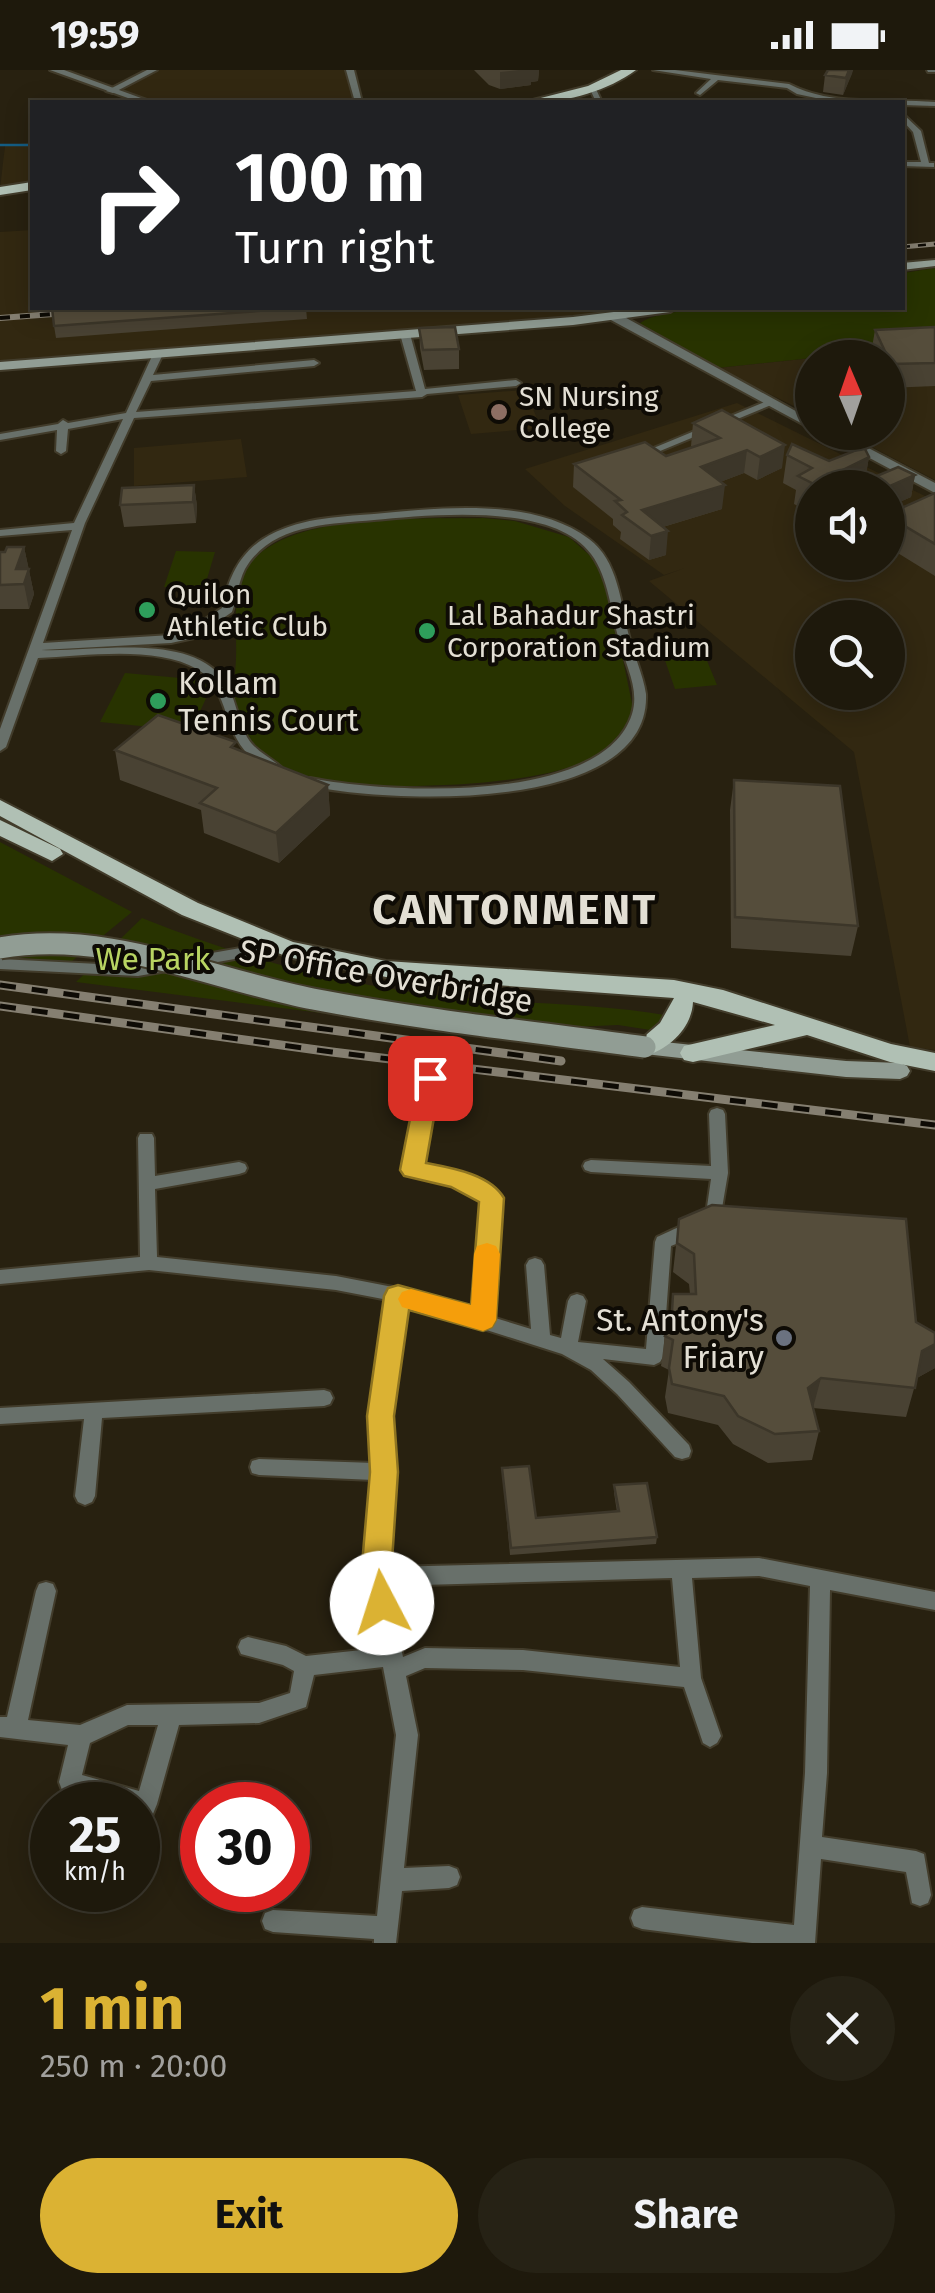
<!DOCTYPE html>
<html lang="en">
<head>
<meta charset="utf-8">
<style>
  :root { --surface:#1e190c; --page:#262215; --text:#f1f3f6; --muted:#a1a09d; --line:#3c382d; --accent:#dbb233 }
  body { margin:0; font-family:"Fira Sans",sans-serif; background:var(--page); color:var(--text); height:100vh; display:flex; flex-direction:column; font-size:38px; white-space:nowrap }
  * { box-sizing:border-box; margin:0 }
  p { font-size:32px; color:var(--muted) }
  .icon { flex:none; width:55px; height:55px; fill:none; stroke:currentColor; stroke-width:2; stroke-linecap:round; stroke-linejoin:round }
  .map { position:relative; height:1873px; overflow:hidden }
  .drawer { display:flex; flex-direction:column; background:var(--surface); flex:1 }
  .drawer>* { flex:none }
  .banner { position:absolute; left:30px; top:30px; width:875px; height:210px; border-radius:0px; box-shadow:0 5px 25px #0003,0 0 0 2px var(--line); background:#202124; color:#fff; overflow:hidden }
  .needle { width:65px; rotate:358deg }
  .controls { position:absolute; left:795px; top:270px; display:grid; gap:20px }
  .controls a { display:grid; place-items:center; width:110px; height:110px; border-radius:50%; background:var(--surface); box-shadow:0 5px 25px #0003,0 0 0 2px var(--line); font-size:50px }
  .speed { position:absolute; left:30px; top:1712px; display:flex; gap:20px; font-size:50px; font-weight:700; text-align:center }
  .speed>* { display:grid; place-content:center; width:130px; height:130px; border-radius:50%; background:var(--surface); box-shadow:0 5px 25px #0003,0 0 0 2px var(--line); line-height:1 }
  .speed small { font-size:25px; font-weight:400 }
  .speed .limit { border:15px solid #d22; background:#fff; color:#111 }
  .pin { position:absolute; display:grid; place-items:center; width:85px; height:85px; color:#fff; margin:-42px; border-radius:20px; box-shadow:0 5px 15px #0006 }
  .me { position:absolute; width:110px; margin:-55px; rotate:355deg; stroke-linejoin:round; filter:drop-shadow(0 0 8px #0008) }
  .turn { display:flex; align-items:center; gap:35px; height:210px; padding:0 40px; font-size:45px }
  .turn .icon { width:130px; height:130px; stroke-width:2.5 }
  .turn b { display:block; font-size:70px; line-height:85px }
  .round { display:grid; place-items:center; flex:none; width:105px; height:105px; border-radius:52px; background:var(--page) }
  .head { display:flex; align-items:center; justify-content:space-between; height:170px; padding:0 40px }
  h1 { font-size:60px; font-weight:700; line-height:75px; color:var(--accent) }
  .action { display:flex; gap:20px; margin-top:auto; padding:20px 40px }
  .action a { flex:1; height:115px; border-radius:60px; background:var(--accent); color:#111; font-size:40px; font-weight:700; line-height:115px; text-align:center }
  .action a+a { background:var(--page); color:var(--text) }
  .status { display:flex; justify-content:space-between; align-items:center; height:70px; padding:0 50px; background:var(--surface); direction:ltr }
  .status svg { height:28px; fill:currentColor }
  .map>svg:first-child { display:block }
</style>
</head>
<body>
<div class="status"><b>19:59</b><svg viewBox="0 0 49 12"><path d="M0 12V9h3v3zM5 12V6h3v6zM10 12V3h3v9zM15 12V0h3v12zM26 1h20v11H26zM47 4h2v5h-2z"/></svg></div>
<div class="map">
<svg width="935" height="1873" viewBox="0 0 935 1873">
  <rect width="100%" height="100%" fill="#282110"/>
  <path fill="#322811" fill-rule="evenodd" d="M158 0H347L355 32H157L118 20Z
    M32 72V113L0 119 5 76Z
    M32 160V238H636L495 255 0 291V162Z
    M935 275V410L845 363 888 362V288H812V345L717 298 916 277Z
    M525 320 541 358 471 364 458 325Z
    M737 333 935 431V980L910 977 854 682 649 511 685 498 664 505 565 436 525 399ZM812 418H888V492H812ZM812 548H888V622H812Z
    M241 369 247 407 134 416V378Z"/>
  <path fill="#283300" d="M935 198V275L717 298 638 256C654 228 862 238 902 238L903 203Z
    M483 448 515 451 569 467 604 498 634 643C622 661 613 676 594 687 542 718 371 722 311 709 293 705 271 692 257 681 230 660 234 619 236 589 237 566 233 535 240 513 262 438 422 450 483 448Z
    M176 481 215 482 204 519 164 517Z
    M701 576 717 615 675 619 661 579Z
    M125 603 214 611 191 661 100 652Z
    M0 772 132 842 71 892 0 886Z
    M142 848C241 888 344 916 451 927 525 934 597 933 671 946L657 961 618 955 551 958 543 971 76 912Z"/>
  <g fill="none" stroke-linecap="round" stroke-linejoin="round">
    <path stroke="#145d83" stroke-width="2.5" d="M0 75H32"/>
    <g stroke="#423c2b" stroke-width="4">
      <path id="minor" d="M147 0H157L113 23 106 21Z
        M346 0H354L362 32H355Z
        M653 0H675L789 14C833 37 886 28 935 32V36L902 35V32H835L797 24 787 18 718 10 700 25 696 23 711 9Z
        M927 0H935V2H928Z
        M589 17H595L602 32H596Z
        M902 43 921 61 929 93H934V97L902 96V92H921L913 62 902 50Z
        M405 261 410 264 425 319 516 310 521 313 516 316 427 324 422 327 134 348 85 453 43 573 171 565 186 562 222 538C228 510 238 485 263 469 296 448 336 447 374 444 439 438 533 427 589 469 618 490 621 534 629 566 634 586 643 604 646 624 651 746 381 733 305 715L303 712 305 709 310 708C384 723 603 736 632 644 640 619 625 594 619 570 611 543 609 508 591 484 553 432 431 445 374 450 329 454 271 454 245 499 238 513 237 528 232 542L194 568 171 573 41 580C90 583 188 561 224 610 236 627 237 649 247 667 255 681 270 687 281 697L280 700C271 700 266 698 259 693 220 668 232 619 197 599 156 575 84 586 38 588L6 677 0 681V659L72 460 0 466V460L74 453 123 349 68 359 66 381 61 384 56 381 57 360 0 370V364L58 354 63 350 68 353 126 343 153 284 158 281 163 284 153 305 314 290 319 293 314 296 151 311 136 342 416 321 400 264Z
        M767 331 776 333 648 386 639 384Z
        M258 875 265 880 263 884 138 906 0 899V889L138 896Z
        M429 1002 435 1004 437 1008 421 1095 463 1103 498 1123 500 1128 492 1247 531 1259 526 1195 529 1190 535 1188 541 1190 544 1195 550 1265 561 1268 568 1231 571 1226 577 1224 583 1226 586 1231 578 1272 646 1279 655 1172 657 1167C669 1162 686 1151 698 1155L700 1160 698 1165 671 1176 663 1287 660 1292 654 1295 603 1289 629 1312 689 1375 691 1381 689 1387 682 1389 675 1387 617 1324 591 1300 562 1284 405 1234 389 1346 393 1402 387 1497 759 1488 935 1522V1540L830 1520 827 1703 822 1767 916 1781 924 1784 931 1825 928 1833 920 1836 912 1833 906 1802 821 1789 815 1873H752L642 1859 634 1856 631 1848 634 1840 642 1837 794 1855 805 1703 810 1516 759 1506 692 1508 701 1608 721 1666 717 1673 710 1677 703 1673 684 1617 523 1600 425 1598 406 1606 418 1665 404 1798 449 1796 457 1799 460 1807 457 1815 449 1818 402 1821 396 1873H374V1869L273 1862 265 1859 262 1851 265 1843 273 1840 377 1846 396 1665 383 1597 314 1605 306 1637 259 1653 179 1655 157 1734 146 1761 138 1764V1735H112L62 1720 59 1712 68 1675 0 1667V1647H7L36 1521 39 1514 46 1512 53 1514 56 1521 28 1650 80 1655 127 1635 259 1633 290 1623 294 1601 283 1595 241 1584 238 1577 241 1570 248 1567 286 1576 306 1586 380 1578 366 1507 374 1410 259 1405 252 1403 250 1397 252 1391 259 1389 374 1393 371 1346 388 1230 336 1220 149 1200 0 1214V1200L140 1187 138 1068 140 1064H152L154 1068 155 1106 239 1092 245 1094 247 1098 245 1102 239 1104 155 1119 157 1187 336 1206 398 1218 475 1242 483 1131 453 1114 412 1106 406 1104 404 1100 421 1008 423 1004ZM672 1508 680 1597 523 1580 425 1578 403 1587 388 1516ZM128 1655H158L139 1721 82 1705 90 1673Z
        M717 1038 723 1040 725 1044 728 1103 719 1156 713 1158 707 1156 705 1151 711 1109 591 1102 585 1100 583 1096 585 1092 591 1090 711 1096 709 1044 711 1040Z
        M324 1320 330 1322 333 1328 330 1334 324 1336 102 1348 95 1426 92 1432 85 1435 78 1432 75 1426 84 1349 0 1354V1338Z"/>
    </g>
    <g stroke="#423c2b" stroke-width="4">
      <path id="tertiary" d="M50 0H64L152 32H139Z
        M611 244H619L812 350V359L611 250Z
        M821 362H838L935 413V423Z"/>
    </g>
    <g stroke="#423c2b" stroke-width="4">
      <path id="secondary" d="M935 190V196L902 200V193Z
        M646 238H676L670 242 573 255 0 300V292L573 247Z
        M645 970 846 991 900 993 907 996 910 1001 907 1006 900 1009 846 1007 645 984 635 977Z"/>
    </g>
    <g stroke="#423c2b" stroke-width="4">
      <path id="primary" d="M621 0H636C606 22 562 34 525 32L588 16Z
        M32 112V120L0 125V117Z
        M0 730 198 833 293 872 386 891 674 910 723 920 891 974 935 983V1001L890 992 807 965 693 992 684 990 680 983 684 976 775 955 693 932C692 957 670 979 645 986L636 984 632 977 660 953 674 928 386 907 288 887 182 845 0 746Z
        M0 750 60 779 63 784 52 791 0 766Z"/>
    </g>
    <use href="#minor" fill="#68706a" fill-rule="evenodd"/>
    <use href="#tertiary" fill="#68706a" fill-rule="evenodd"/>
    <use href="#secondary" fill="#919d94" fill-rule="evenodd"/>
    <use href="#primary" fill="#b0c0b4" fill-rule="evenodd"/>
    <g stroke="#857f71" stroke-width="5">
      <path id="rail-far2" d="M902 177 935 174"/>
    </g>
    <g stroke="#857f71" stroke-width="6">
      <path id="rail-far1" d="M0 248 80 242"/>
    </g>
    <g stroke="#857f71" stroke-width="9">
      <path id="rail" d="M0 915 561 991
        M0 936 332 982 935 1055"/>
    </g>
    <use href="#rail-far2" stroke="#0e0b05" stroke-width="2.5" stroke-dasharray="8" stroke-linecap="butt"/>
    <use href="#rail-far1" stroke="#0e0b05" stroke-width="4" stroke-dasharray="10" stroke-linecap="butt"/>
    <use href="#rail" stroke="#0e0b05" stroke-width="5" stroke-dasharray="16" stroke-linecap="butt"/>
    <g stroke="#423c2b" stroke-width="25" stroke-linecap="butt">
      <path id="secondary-bridge" d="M0 878C108 859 209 909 313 929 423 950 534 962 645 977"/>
    </g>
    <use href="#secondary-bridge" stroke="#919d94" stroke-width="21"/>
  </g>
  <path fill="#494233" d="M474 0H539L538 11 531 12V15L500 19 489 15Z
    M828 0H853L843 25 823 22 825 5Z
    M306 238 307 249 56 268 54 256Z
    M935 257V316L888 318V288H873L871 283 875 260Z
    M419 258 459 279V299L424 300 420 278Z
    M693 353 782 398 757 410 744 403 720 412 722 439 663 457 666 485 649 490 620 469 621 462 613 455V449L573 417 574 394 666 386 693 377 691 376Z
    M787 385 829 391 869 387 864 415 859 418H812V441L810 442 794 434 796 420 783 413Z
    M915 405 911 427 888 437V418H870L872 408Z
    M194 415 197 436 196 453 124 457 120 435Z
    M935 423V506L888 477V444Z
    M24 477 34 524 29 539H0V482Z
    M115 680H237L328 715 330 745 279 793 204 763 201 740 120 710Z
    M734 710 858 856 851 886 731 878 730 740Z
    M679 1149 916 1252 935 1263V1298L917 1308 906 1347 813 1338 819 1361 812 1390 768 1393 733 1374 718 1355 668 1343 665 1327 669 1300 661 1296 665 1266 669 1261 673 1224H690L689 1214 673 1202Z
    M502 1398 536 1448 617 1442 614 1423V1415L657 1467 656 1474 510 1485Z"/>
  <path fill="#3c3629" d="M519 0H539L538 11 531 12V15L500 19V2Z
    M849 0H853L852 4 843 25 846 8Z
    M785 375 782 398 757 410 760 387Z
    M747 380 744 403 699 420 701 397Z
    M869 387 864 415 859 418H814V414Z
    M915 405 911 427 888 437V417Z
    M194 415 197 436 196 453 193 432Z
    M725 415 722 439 646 462 642 440Z
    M668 461 666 485 649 490 651 466Z
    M24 477 34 524 29 539 24 514 16 499Z
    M328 715 330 745 279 793 276 763Z
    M935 1274V1298L913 1310 922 1281Z
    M821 1308 813 1338 808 1318Z"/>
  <path fill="#554d3b" stroke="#3c3629" stroke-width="2.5" d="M828 0H849L846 8 825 5Z
    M52 238H299L54 256Z
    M455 257 459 279 423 280 419 258Z
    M935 257V293L891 294 875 260Z
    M722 340 785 375 760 387 747 380 701 397 725 415 642 440 668 461 651 466 622 445 627 442 615 431 621 430 574 394 645 372 666 386 720 368 693 353Z
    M792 374 829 391 864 377 869 387 814 414 798 406 812 398 787 385Z
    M898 397 915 405 888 417 872 408Z
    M194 415 193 432 120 435 122 418Z
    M935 423V474L888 446V444Z
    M7 477H24L16 499H29L24 514 0 515V482H5Z
    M158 645 236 672 231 677 328 715 276 763 200 733 217 718 115 680Z
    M734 710 840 716 858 856 735 847Z
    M712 1135 906 1149 916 1252 935 1263V1274L922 1281 915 1318 821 1308 808 1318 819 1361 775 1364 738 1346 724 1326 672 1314 669 1298 673 1270 665 1266 671 1258 673 1224H696L694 1184 677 1173 679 1149Z
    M529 1396 536 1448 619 1441 614 1415 647 1413 657 1467 511 1478 502 1398Z"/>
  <path fill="#dbb233" stroke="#8e7421" stroke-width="2.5" d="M430 999 441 1008 426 1093C452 1098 490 1104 504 1128L496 1250 492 1257 483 1261 409 1240 394 1346 398 1402 391 1506 397 1533 392 1543 382 1547 371 1543 361 1506 370 1402 367 1346 384 1226 388 1218 398 1215 471 1235 479 1132 451 1117 404 1106 400 1100 418 1008Z"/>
  <path fill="#f59e0b" d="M487 1173 496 1176 500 1184 496 1250 492 1257 483 1261 402 1237 398 1229 402 1222 411 1219 471 1235 474 1184 477 1176Z"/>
  <circle fill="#8d6e63" stroke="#0e0b05" stroke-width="4" cx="499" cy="342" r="10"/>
  <g fill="#2e9e5b" stroke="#0e0b05" stroke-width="4">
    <circle cx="147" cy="540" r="10"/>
    <circle cx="427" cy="561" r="10"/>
    <circle cx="158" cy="631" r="10"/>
  </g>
  <circle fill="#6b7280" stroke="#0e0b05" stroke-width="4" cx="784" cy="1268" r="10"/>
  <g text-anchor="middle" stroke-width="8" stroke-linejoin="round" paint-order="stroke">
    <g font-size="28" fill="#e3dfd4" stroke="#0e0b05" text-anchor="start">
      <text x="519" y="336">SN Nursing<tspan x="519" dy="32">College</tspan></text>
      <text x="167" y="534">Quilon<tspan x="167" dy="32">Athletic Club</tspan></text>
      <text x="447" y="555">Lal Bahadur Shastri<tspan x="447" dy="32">Corporation Stadium</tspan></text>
    </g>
    <g font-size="32" fill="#e3dfd4" stroke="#0e0b05" text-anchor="start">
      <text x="178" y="624">Kollam<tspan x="178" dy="37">Tennis Court</tspan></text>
      <text x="764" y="1261" text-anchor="end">St. Antony's<tspan x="764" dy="37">Friary</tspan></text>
    </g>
    <g font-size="32" fill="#b8d462" stroke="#0e0b05">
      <text x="153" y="900">We Park</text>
    </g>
    <g font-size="32" fill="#e3dfd4" stroke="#0e0b05">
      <text transform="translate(386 906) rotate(10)" y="11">SP Office Overbridge</text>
    </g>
    <g font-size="42" font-weight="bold" letter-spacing="2.5" fill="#e3dfd4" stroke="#0e0b05">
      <text x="515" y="854">CANTONMENT</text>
    </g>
  </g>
</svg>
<div class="controls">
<a><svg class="needle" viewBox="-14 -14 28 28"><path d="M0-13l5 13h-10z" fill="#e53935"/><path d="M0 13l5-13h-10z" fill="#a1a09d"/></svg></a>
<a><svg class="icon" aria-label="sound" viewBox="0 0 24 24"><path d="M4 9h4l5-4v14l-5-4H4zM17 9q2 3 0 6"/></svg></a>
<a><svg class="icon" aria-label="search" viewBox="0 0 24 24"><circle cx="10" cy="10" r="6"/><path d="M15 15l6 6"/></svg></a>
</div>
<div class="speed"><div>25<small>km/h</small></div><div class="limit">30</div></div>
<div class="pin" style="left:430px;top:1008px;background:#d93025"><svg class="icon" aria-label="arrive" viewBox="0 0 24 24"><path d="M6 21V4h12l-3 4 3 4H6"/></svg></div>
<svg class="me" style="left:382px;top:1533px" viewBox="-20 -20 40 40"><circle r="19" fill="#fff"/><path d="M0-13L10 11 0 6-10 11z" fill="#dbb233"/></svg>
<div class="banner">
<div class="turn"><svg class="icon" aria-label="right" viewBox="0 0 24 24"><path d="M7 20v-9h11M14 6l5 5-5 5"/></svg><div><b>100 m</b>Turn right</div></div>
</div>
</div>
<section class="drawer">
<div class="head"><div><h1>1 min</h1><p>250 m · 20:00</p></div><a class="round"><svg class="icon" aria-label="close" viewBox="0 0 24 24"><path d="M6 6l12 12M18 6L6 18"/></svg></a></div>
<div class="action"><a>Exit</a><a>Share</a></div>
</section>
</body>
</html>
